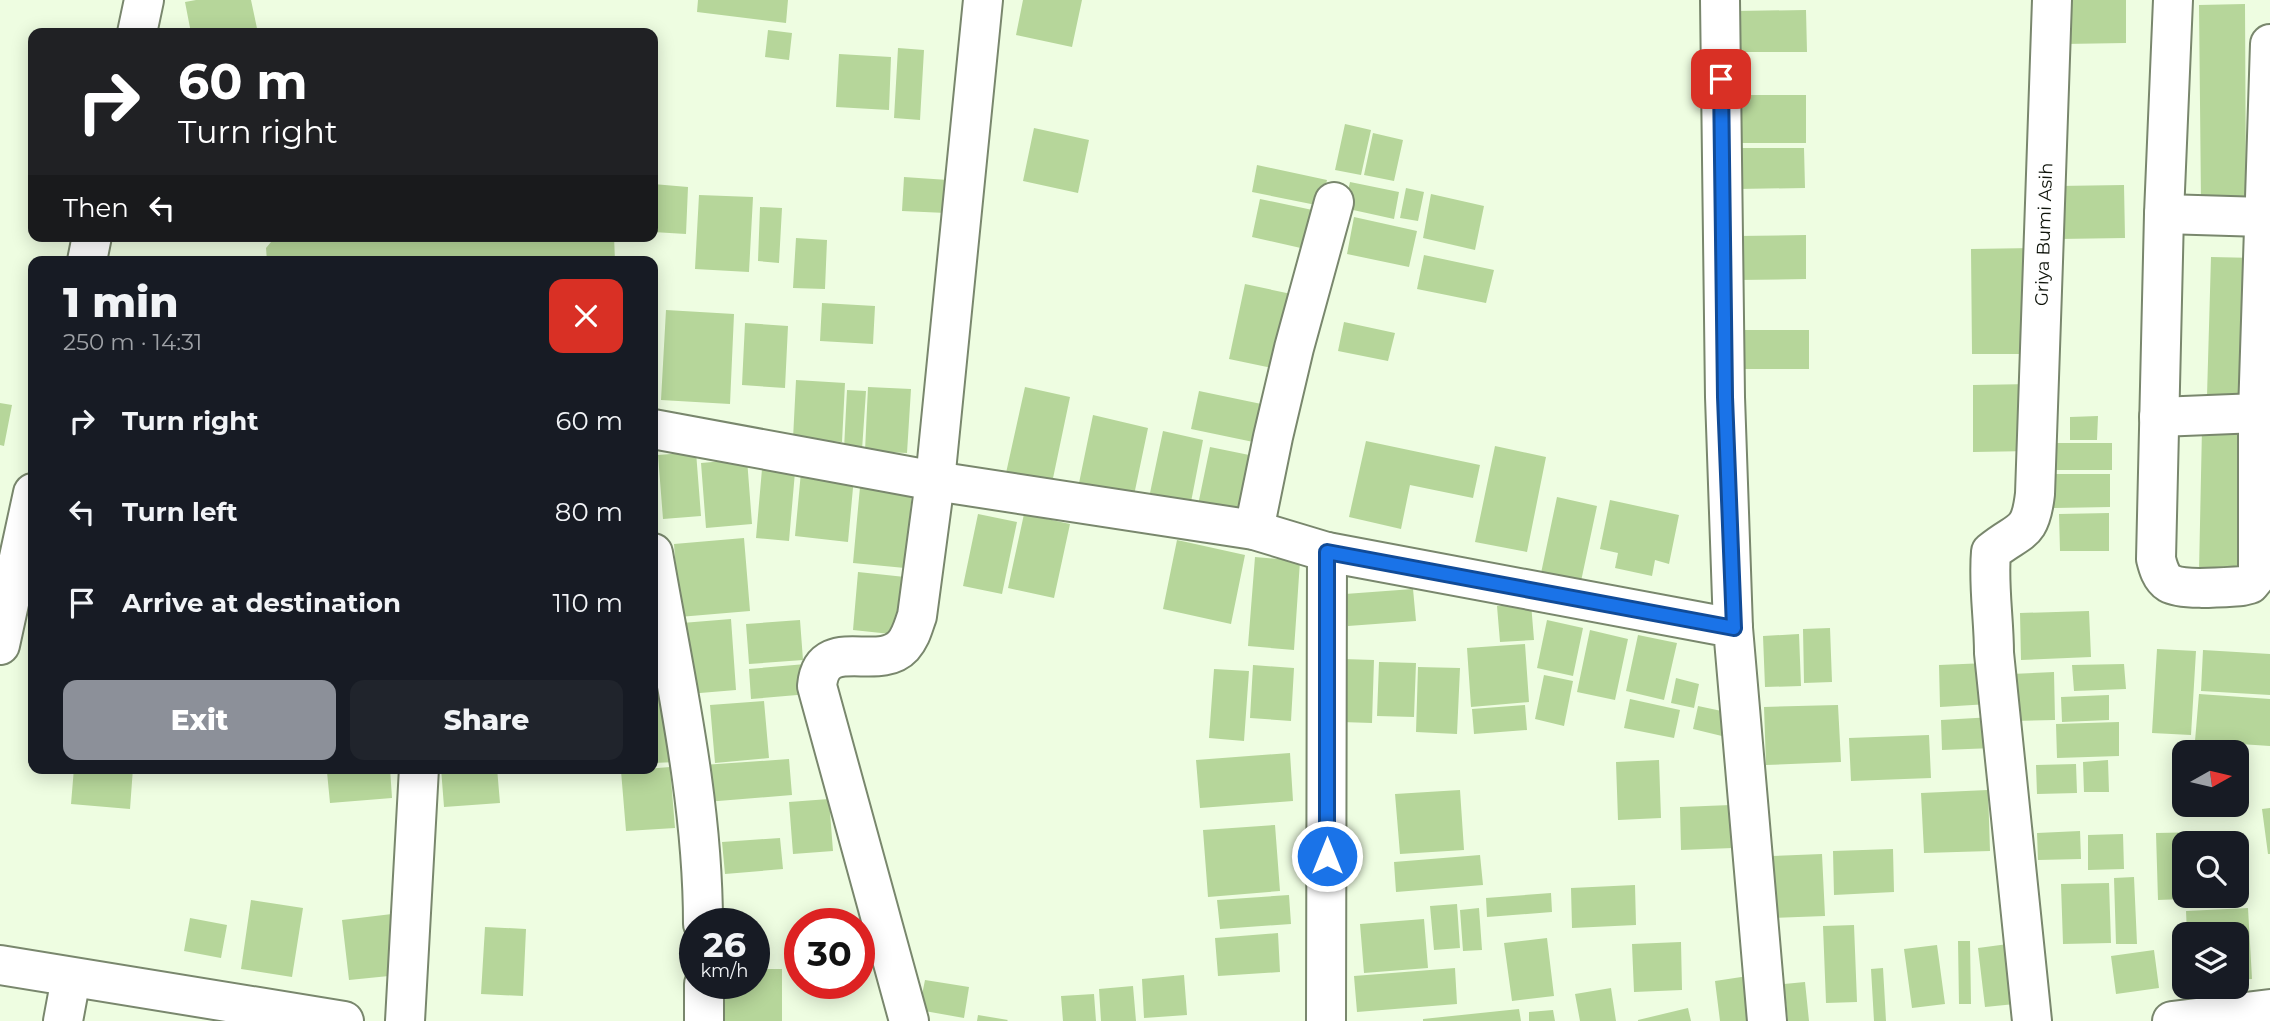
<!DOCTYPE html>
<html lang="en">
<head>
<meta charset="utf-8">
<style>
  :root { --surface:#171b24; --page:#20242c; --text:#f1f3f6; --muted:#9ea1a6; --accent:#8c9099 }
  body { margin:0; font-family:Montserrat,sans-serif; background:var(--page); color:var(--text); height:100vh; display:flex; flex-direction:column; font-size:26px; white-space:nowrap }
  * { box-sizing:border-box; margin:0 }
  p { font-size:23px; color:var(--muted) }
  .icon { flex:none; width:38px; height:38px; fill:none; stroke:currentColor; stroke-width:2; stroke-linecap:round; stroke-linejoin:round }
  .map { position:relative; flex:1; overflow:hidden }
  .side { position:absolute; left:28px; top:256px; width:630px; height:518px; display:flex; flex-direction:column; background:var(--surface); border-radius:14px; box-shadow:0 4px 18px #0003 }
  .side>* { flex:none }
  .top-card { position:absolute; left:28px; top:28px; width:630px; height:214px; border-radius:14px; box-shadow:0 4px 18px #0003; background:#202124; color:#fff; overflow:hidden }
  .needle { width:46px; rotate:82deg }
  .controls { position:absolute; left:2172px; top:740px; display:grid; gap:14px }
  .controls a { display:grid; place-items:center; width:77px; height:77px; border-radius:14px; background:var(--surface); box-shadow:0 4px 18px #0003; font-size:35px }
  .speed { position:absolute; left:679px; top:908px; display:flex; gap:14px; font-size:35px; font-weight:700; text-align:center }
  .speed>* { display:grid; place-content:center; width:91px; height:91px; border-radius:50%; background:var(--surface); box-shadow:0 4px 18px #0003; line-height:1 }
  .speed small { font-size:18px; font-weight:400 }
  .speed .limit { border:10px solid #d22; background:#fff; color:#111 }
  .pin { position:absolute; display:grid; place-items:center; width:60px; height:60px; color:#fff; margin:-30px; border-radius:14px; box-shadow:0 4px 10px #0006 }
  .me { position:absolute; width:77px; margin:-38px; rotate:0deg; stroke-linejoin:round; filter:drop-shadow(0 0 5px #0008) }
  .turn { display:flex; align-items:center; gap:24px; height:147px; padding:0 35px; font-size:32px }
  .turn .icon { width:91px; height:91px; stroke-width:2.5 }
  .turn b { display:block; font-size:49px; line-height:60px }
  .then { display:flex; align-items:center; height:66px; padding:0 35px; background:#0003; gap:14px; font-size:26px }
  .round { display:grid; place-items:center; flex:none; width:74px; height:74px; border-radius:14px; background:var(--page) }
  .head { display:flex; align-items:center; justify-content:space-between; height:119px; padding:0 35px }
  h1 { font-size:42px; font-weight:800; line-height:52px }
  .action { display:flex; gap:14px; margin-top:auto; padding:14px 35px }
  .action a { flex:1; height:80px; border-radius:14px; background:var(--accent); color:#fff; font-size:28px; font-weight:800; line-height:80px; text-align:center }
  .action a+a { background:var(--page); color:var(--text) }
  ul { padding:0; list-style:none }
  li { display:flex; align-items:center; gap:21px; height:91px; padding:0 35px }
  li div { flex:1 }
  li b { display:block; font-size:26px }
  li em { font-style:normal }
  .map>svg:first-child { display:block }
</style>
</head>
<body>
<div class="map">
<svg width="2270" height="1021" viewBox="0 0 2270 1021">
  <rect width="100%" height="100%" fill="#eefde1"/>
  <path fill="#b6d69a" d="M196 0H251L258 33H191L185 2Z
    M698 0H788L786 23 697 12Z
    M1023 0H1082L1072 47 1016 35Z
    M2063 0H2126V43L2064 44Z
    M2245 4 2246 202H2201L2199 5Z
    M1806 10 1807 52H1737L1736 11Z
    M768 30 792 33 789 60 765 57Z
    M898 48 924 50 920 120 894 118Z
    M839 54 891 57 889 110 836 107Z
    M1739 95H1806V143H1739Z
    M1345 124 1371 130 1361 175 1335 170Z
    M1034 128 1089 140 1078 193 1023 181Z
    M1373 133 1403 140 1394 181 1364 175Z
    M1736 148H1804L1805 188 1737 189Z
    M1257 165 1327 180 1321 206 1252 192Z
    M904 177 948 180 946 213 902 211Z
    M1350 182 1399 192 1394 219 1344 208Z
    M653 184 688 187 686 234 653 232Z
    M2124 185 2125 238 2059 239 2058 186Z
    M1406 188 1424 192 1418 221 1400 218Z
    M1431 194 1484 206 1475 250 1423 238Z
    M699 195 753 197 749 272 695 269Z
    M1260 199 1322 212 1314 251 1252 237Z
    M760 207 782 208 779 263 758 261Z
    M1354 217 1417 231 1409 267 1347 254Z
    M1806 235V279L1737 280V236Z
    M276 236H614L615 261H267L266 248Z
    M796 238 827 240 825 289 793 288Z
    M2035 248 2037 354H1972L1971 249Z
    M1424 255 1494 270 1486 303 1417 289Z
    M2211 257 2257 258 2254 398 2207 396Z
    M1245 284 1296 295 1281 370 1229 359Z
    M822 303 875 306 873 344 820 341Z
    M666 310 734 314 730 404 661 400Z
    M1344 322 1395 333 1388 361 1338 351Z
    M745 323 788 326 785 388 742 385Z
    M1739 330H1809V369H1740Z
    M796 380 845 383 842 442 793 439Z
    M2032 384V451L1973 452V385Z
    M868 387 911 389 907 453 865 451Z
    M1025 387 1070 397 1052 483 1006 473Z
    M847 390 866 391 862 450 844 449Z
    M1199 391 1271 406 1263 444 1191 429Z
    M0 403 12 405 4 446 0 445Z
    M1093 415 1148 428 1133 500 1078 488Z
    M2098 416 2097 440H2070V417Z
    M2202 428 2252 430 2249 574 2199 572Z
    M1163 431 1203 440 1191 502 1150 493Z
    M1366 441 1480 465 1473 498 1410 485 1401 529 1349 517Z
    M2054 443H2112V470H2054Z
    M1495 446 1546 457 1527 552 1475 542Z
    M1210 447 1259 457 1248 515 1198 505Z
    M696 452 701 516 663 519 658 455Z
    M747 459 752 524 706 528 701 463Z
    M762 469 795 472 789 541 756 538Z
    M801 472 854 477 848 542 795 536Z
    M2054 474H2110V507L2054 508Z
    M860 487 912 492 905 568 853 563Z
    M1557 497 1597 506 1580 586 1540 578Z
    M1610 500 1679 515 1669 564 1655 560 1652 576 1615 568 1618 553 1600 549Z
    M2109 513V551H2060L2059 514Z
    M978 514 1017 522 1002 594 963 586Z
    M1024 514 1070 524 1054 598 1008 588Z
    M744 538 750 611 679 617 674 544Z
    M1177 540 1245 555 1231 624 1163 609Z
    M1255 557 1300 561 1294 650 1248 646Z
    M858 572 905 577 900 635 853 630Z
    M1413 589 1416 621 1348 626 1345 594Z
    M1531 603 1534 640 1500 642 1497 606Z
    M2089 611 2091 657 2021 660 2020 613Z
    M731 619 736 690 688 694 682 623Z
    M800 620 803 660 749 664 746 624Z
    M1547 620 1583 628 1573 676 1537 668Z
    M1830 628 1832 682 1804 683 1803 629Z
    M1590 630 1628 639 1615 700 1577 692Z
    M1799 634 1801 686 1765 687 1763 636Z
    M1638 635 1677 643 1664 700 1626 691Z
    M1525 644 1529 702 1471 707 1467 648Z
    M2157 649 2196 651 2191 735 2152 733Z
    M2203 650 2270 654V695L2201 691Z
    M1343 659 1374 660 1372 723 1341 722Z
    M1379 662 1416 663 1414 717 1377 716Z
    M1987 663 1989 704 1940 707 1939 665Z
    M806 664 809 694 751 699 749 669Z
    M2124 664 2126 689 2074 691 2072 665Z
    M1253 665 1294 668 1291 721 1250 718Z
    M1418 667 1460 668 1457 734 1416 732Z
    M1214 669 1249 671 1244 741 1209 738Z
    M2054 672 2055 720 2013 721 2011 674Z
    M1544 675 1573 681 1564 726 1535 719Z
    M1676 678 1699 684 1694 708 1671 703Z
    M670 682 677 762 653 763V683Z
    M2199 694 2270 699V746L2195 741Z
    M2109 695V720L2062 722 2061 697Z
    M1630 699 1680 710 1674 738 1624 728Z
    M764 701 769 758 715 763 710 705Z
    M1525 705 1527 730 1474 734 1472 709Z
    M1838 705 1841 762 1766 765 1764 707Z
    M1698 706 1731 713 1726 737 1693 729Z
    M1993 717 1994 748 1942 750 1941 720Z
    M2119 722V756L2057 758 2056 724Z
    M1929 735 1931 778 1851 781 1849 738Z
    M1290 753 1293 801 1200 808 1196 760Z
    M789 759 792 795 706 802 703 765Z
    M1659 760 1661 818 1618 820 1616 762Z
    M2108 760 2109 792H2084L2083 762Z
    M2076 764 2077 793 2037 794 2036 765Z
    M670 767 675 828 626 831 621 771Z
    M74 768H133L130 809 71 804Z
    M374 768H390L392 798 330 803 327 772Z
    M441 768H497L500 803 444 807Z
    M1460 790 1464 850 1400 854 1395 794Z
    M1988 790 1990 851 1924 853 1921 793Z
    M829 799 833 851 793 854 789 802Z
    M1731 805 1733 848 1681 850 1680 807Z
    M2270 808V854H2268L2262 809Z
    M1275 825 1280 891 1208 897 1203 830Z
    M2080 831 2081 859 2038 860 2037 833Z
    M2207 832V844H2184V896H2209V898L2158 900 2156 833Z
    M2123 834 2124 869 2088 870V835Z
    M780 838 783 869 725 874 722 842Z
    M1893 849 1894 892 1834 895 1833 851Z
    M1822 854 1825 916 1774 918 1772 856Z
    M1480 855 1483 885 1396 892 1394 862Z
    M2134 877 2137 944H2116L2114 878Z
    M2109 883 2111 943 2063 944 2061 884Z
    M1635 885 1636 925 1572 928 1571 888Z
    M1551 893 1552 912 1487 917 1486 898Z
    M1289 895 1291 924 1220 929 1217 900Z
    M251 900 303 908 292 977 241 969Z
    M1457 904 1460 948 1434 950 1430 906Z
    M1479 908 1482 950 1463 951 1460 910Z
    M2248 908 2252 979 2236 980V934H2187L2186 911Z
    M392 914 399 975 349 980 342 920Z
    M190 918 227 925 221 958 184 951Z
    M1424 919 1428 968 1364 973 1360 924Z
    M1854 925 1857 1002 1826 1003 1823 926Z
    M485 927 526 929 523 996 481 994Z
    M1278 933 1280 972 1218 976 1215 938Z
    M1547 938 1554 996 1512 1001 1504 943Z
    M1958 941H1970L1971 1004H1959Z
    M1681 942 1682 990 1634 992 1632 944Z
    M2008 944 2015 1004 1985 1007 1978 948Z
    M1937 945 1945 1004 1912 1008 1904 949Z
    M2154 950 2159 988 2116 994 2111 956Z
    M1455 968 1457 1004 1357 1012 1354 976Z
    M1883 968 1886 1021H1874L1871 969Z
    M754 969H782V1021H721L722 984H754Z
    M1184 975 1187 1015 1144 1018 1142 979Z
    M1748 976 1754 1021H1720L1715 981Z
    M925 980 969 987 964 1018 919 1010Z
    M1805 982 1809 1021H1788L1784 984Z
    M1133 986 1136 1021H1101L1099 989Z
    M1611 988 1616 1021H1580L1575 994Z
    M1094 994 1096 1021H1063L1061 996Z
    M1688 1008 1691 1021H1638V1020Z
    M1519 1009 1521 1021H1423V1019Z
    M1553 1010 1555 1021H1529V1012Z
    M978 1015 1008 1020 1007 1021H977Z"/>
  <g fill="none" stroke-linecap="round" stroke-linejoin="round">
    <g stroke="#79876d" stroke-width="42">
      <g id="street">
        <path d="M1720 0 1725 397 1733 628"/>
        <path d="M2173 0 2164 214 2156 559C2158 567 2161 578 2169 583 2183 591 2225 587 2242 586L2250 584 2258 574V413L2270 44"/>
        <path d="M2164 214 2263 217"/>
        <path d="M2159 417 2258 413"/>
        <path d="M653 429 935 481 1254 530 1327 552 1733 628 1767 1021"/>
        <path d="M1254 530 1273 437 1294 348 1334 202"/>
        <path d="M653 553C674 675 703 799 703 924"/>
        <path d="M0 965 344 1021"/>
        <path d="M704 984V1021"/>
        <path d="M63 1021 71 978"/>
        <path d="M405 1021 419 768"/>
        <path d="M909 1021 817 686C822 633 878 673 903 646 911 637 913 627 917 616L935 481 983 0"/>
        <path d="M1326 1021 1327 552"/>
        <path id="s1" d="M2032 1021 1994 653C1994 619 1988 585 1991 552 2020 528 2030 537 2035 494L2052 0"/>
        <path d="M2172 1021 2270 1009"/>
      </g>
    </g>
    <g stroke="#79876d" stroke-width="42">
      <path id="secondary" d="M137 33 144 0
        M87 261 92 236
        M0 645 33 493"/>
    </g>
    <use href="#street" stroke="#fff" stroke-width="38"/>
    <use href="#secondary" stroke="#fff" stroke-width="38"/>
  </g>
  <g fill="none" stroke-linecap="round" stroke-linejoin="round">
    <g stroke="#114b97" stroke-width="18">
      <path id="route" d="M1327 856V552L1734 628 1725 397 1721 79"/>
    </g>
    <use href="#route" stroke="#1a73e8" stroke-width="12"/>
  </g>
  <g text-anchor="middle" stroke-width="6" stroke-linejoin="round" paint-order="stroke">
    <g font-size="18" fill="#0f140b" stroke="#eefde1">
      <text dy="6" stroke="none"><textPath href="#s1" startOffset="808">Griya Bumi Asih</textPath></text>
    </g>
  </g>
</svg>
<div class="controls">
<a><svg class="needle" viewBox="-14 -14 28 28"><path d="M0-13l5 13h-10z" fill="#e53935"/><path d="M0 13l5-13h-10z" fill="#9ea1a6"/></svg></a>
<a><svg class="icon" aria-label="search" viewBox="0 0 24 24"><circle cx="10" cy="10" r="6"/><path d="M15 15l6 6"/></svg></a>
<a><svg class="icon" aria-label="layers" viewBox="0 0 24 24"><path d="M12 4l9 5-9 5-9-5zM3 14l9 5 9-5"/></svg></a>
</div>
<div class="speed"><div>26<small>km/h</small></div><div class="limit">30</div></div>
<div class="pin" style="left:1721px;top:79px;background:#d93025"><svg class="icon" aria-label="arrive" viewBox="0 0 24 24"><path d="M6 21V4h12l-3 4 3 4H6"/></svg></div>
<svg class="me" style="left:1327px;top:856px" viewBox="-20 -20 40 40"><circle r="17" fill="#1a73e8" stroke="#fff" stroke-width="3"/><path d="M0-11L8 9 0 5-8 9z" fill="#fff"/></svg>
<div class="top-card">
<div class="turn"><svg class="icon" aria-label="right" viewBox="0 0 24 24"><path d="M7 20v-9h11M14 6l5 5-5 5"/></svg><div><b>60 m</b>Turn right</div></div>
<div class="then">Then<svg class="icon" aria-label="left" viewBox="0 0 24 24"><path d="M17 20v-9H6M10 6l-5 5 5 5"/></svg></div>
</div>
<section class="side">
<div class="head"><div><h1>1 min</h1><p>250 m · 14:31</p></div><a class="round" style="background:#d93025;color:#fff"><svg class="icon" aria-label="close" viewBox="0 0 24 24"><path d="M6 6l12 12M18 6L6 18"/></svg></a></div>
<ul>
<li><svg class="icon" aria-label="right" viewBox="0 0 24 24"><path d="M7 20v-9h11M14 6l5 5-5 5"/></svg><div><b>Turn right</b></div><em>60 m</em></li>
<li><svg class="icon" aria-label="left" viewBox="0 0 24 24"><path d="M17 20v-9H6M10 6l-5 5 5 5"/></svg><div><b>Turn left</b></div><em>80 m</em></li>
<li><svg class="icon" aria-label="arrive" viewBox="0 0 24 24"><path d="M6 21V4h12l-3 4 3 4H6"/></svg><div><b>Arrive at destination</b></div><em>110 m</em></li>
</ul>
<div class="action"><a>Exit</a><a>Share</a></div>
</section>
</div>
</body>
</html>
